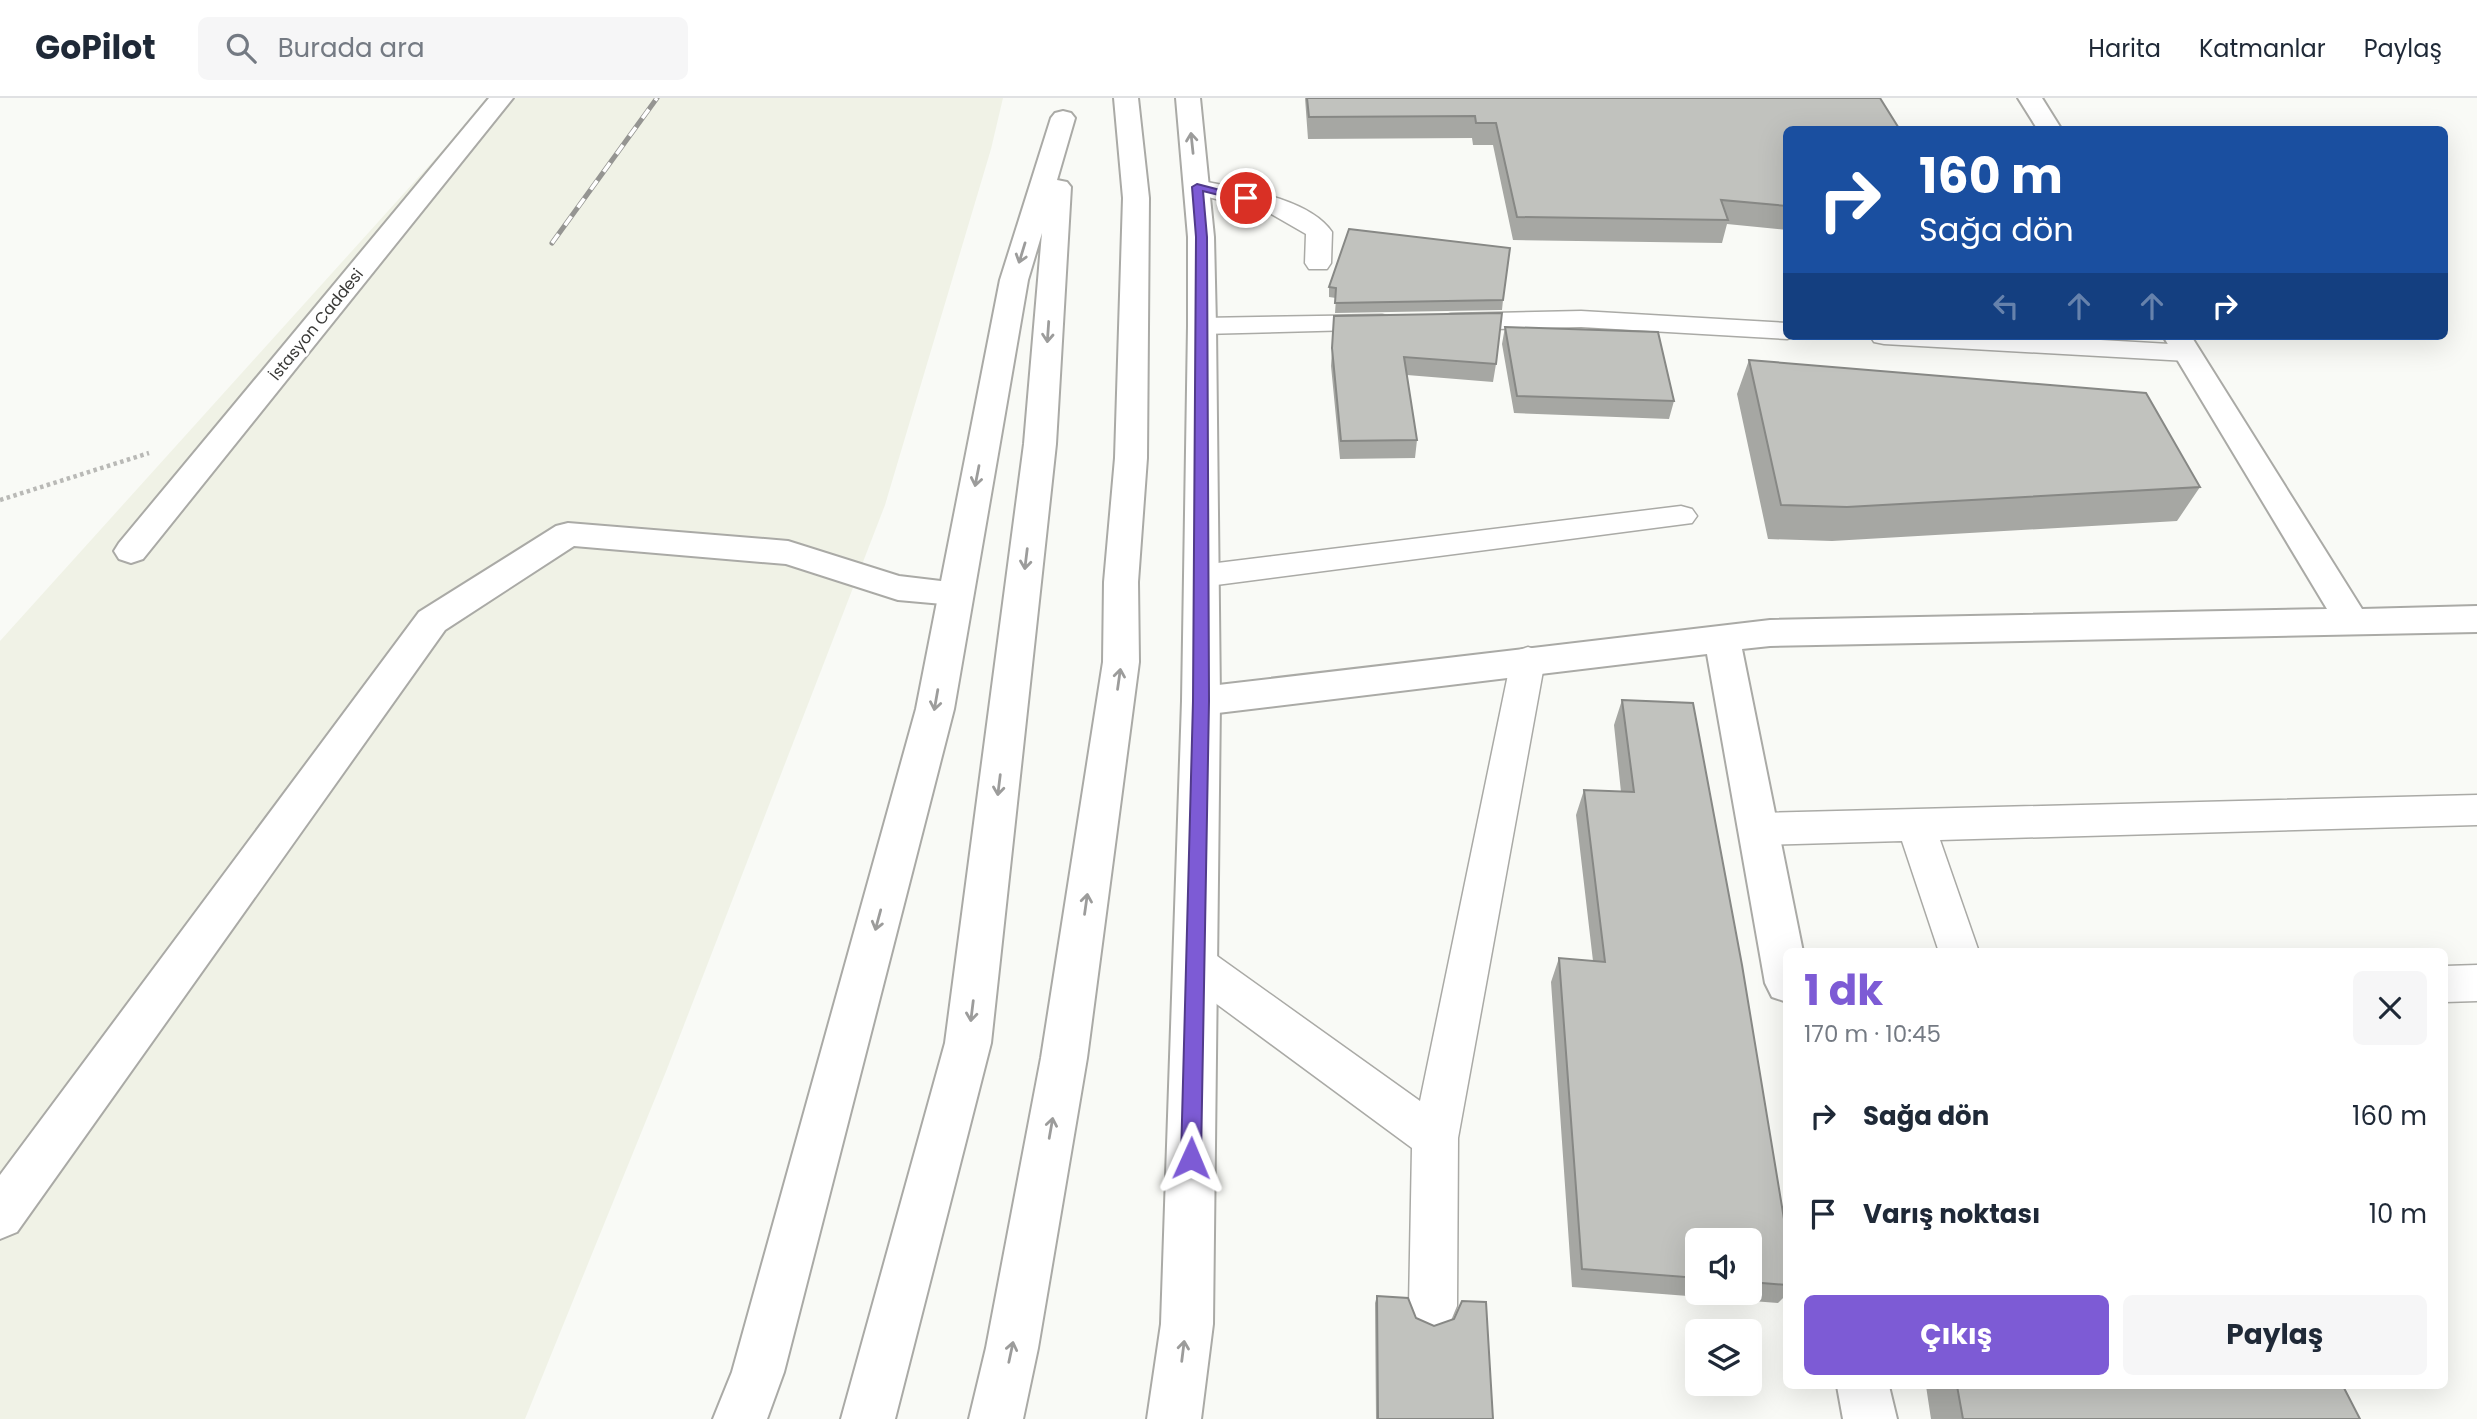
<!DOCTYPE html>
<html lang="tr">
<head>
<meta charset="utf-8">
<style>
  :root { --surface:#fff; --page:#f6f6f7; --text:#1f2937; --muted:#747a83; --line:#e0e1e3; --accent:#7d5bd5 }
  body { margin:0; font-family:Poppins,sans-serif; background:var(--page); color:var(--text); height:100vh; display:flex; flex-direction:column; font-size:26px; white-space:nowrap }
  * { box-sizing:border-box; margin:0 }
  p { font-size:23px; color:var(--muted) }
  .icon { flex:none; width:38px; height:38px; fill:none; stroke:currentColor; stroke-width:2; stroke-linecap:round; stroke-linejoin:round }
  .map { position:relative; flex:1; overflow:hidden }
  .side { position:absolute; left:1783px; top:850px; width:665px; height:441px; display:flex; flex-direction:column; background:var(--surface); border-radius:10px; box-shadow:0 7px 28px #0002 }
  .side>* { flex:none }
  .hud { position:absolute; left:1783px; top:28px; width:665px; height:214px; border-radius:10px; box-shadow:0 7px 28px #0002; background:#1a4fa0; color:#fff; overflow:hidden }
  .fabs { position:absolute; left:1685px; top:1130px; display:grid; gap:14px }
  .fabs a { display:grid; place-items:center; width:77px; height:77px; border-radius:10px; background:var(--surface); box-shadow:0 7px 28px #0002; font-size:35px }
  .pin { position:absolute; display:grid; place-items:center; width:60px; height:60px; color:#fff; margin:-30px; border:4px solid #fff; border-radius:50%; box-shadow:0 2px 7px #0007 }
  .me { position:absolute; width:77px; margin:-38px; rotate:1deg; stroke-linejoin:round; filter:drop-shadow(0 0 5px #0008) }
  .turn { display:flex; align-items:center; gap:24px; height:147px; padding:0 21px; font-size:32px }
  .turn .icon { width:91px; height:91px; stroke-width:2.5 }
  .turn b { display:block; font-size:49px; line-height:60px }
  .lanes { display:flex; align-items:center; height:66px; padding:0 21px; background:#0003; justify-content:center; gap:35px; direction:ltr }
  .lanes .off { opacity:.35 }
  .round { display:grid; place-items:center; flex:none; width:74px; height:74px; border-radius:10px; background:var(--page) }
  .summary { display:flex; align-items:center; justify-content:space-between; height:119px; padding:0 21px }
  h1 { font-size:42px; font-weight:700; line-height:52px; color:var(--accent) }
  .primary-button { display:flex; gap:14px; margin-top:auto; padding:14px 21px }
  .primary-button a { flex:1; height:80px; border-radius:10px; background:var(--accent); color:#fff; font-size:28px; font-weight:700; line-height:80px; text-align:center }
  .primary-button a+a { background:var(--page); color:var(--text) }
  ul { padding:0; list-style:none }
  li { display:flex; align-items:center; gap:21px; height:98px; padding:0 21px }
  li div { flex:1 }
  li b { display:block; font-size:26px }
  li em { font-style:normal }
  header { display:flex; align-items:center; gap:42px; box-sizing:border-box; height:98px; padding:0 35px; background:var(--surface); border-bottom:2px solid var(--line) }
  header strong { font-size:33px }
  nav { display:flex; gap:38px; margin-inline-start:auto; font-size:24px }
  .search { width:490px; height:63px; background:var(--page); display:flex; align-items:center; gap:18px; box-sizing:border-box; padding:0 24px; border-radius:10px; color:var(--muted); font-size:26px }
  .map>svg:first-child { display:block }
</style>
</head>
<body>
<header>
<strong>GoPilot</strong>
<div class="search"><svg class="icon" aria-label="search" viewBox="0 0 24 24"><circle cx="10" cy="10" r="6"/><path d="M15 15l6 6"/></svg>Burada ara</div>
<nav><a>Harita</a><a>Katmanlar</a><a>Paylaş</a></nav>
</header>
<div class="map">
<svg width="2477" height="1321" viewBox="0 0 2477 1321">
  <rect width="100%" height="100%" fill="#f9faf6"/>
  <path fill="#f0f2e6" d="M490 0H1003L991 51 885 407 667 971 525 1321H0V543Z"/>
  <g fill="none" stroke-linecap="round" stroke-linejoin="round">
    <g stroke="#aaaaa6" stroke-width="3">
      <path id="lane" d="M1197 82C1236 90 1308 99 1332 134L1331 165 1327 171H1309L1305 165 1306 136 1268 114 1188 94 1185 89 1188 84Z
        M1581 213 1787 225V238H1797L1787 241 1581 229 1451 232 1441 230 1437 224 1441 218 1451 216Z
        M1382 217 1392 219 1396 225 1392 231 1202 236 1192 234 1188 228 1192 222 1202 220Z
        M1870 238H2032L2187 247 2197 249 2201 255 2197 261 2187 263 1884 246 1874 244Z
        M1681 408 1692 411 1697 418 1692 425 1201 489 1189 486 1185 478 1189 470 1201 467Z
        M1528 549 1540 553 1545 562 1458 1040 1457 1208 1450 1225 1433 1232 1416 1225 1409 1208 1412 1050 1180 879 1174 866 1180 853 1195 848 1210 853 1420 1003 1511 562 1516 553Z
        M2477 697V727L1940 742 1979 854H1939L1902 743 1758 747 1744 742 1739 731 1744 720 1758 715Z
        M2477 867V903L2445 904V868Z"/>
    </g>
    <g stroke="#aaaaa6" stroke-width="4">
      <path id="street" d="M489 0H513L143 461 131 465 119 461 114 453 119 445Z
        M2018 0H2042L2062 32H2038Z
        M2163 238H2191L2362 511 2477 508V534L1770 548 1742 551 1803 854H1787V904L1772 899 1765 885 1707 556 1201 617 1188 613 1182 603 1188 593 1201 589 1770 522 2327 511Z
        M568 425 788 443 899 478 966 486 971 495 966 504 954 507 898 502 786 466 574 448 445 532 17 1134 0 1141V1077L419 514 556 428Z
        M1837 1288H1889L1897 1321H1843Z"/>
    </g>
    <g stroke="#aaaaa6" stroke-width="4">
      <path id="highway" d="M1114 0H1138L1149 100 1147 360 1138 484 1139 564 1087 960 1038 1250 1023 1321H969L986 1250 1041 960 1103 564 1104 484 1115 360 1123 100Z
        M1176 0H1200L1214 139 1216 228 1220 603 1213 1226 1201 1321H1147L1161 1226 1182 603 1188 228V139Z
        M1063 13 1071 15 1075 20 1057 82 1067 84 1071 89 1056 346 991 945 895 1321H841L945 945 1024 346 1042 135 1028 182 954 611 784 1274 767 1321H713L732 1274 916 611 1000 182 1051 20 1055 15Z"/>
    </g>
    <path stroke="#b9b9b6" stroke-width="4.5" stroke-dasharray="3.5 3.5" stroke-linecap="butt" d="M0 402 149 355"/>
    <use href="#lane" fill="#fff" fill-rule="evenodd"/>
    <use href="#street" fill="#fff" fill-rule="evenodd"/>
    <use href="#highway" fill="#fff" fill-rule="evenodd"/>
    <g stroke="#959592" stroke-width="5">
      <path id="rail" d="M552 145 657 0"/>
    </g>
    <use href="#rail" stroke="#fff" stroke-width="3.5" stroke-dasharray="11" stroke-linecap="butt"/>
  </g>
  <path fill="#a6a7a3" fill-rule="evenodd" d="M1305 0H1880L1787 32V132L1727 126 1722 145 1513 142 1493 47H1473L1472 40 1308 41Z
    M1329 189 1503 202 1502 212 1335 215 1336 200 1329 199Z
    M1334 218 1496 266 1493 284 1407 277 1417 342 1415 360 1340 361 1331 268Z
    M1505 229 1674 303 1669 321 1514 315 1502 246Z
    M1749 262 2200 389 2177 423 1832 443 1768 441 1737 296Z
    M1622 602 1787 1187V1196L1778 1205 1572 1189 1551 884 1559 860 1593 863 1576 717 1584 692 1621 694 1614 627ZM1698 1143H1750V1195H1698Z
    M1377 1198 1416 1220 1493 1321H1376L1375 1205Z
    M1926 1288H2343L2360 1321H1931Z"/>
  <path fill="#c1c2be" stroke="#878885" stroke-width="2" d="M1307 0H1880L1900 32H1787V108L1721 102 1728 122 1517 119 1496 25H1476L1475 18 1309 19Z
    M1349 131 1510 150 1503 202 1335 205 1336 190 1329 189Z
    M1502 215 1496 266 1404 259 1417 342 1341 343 1332 250 1334 218Z
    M1505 229 1658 234 1674 303 1517 298Z
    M1749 262 2146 295 2200 389 1847 409 1781 407Z
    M1622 602 1693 605 1742 867 1787 1139V1187L1750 1184V1143H1698V1180L1582 1171 1559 860 1605 864 1584 692 1634 694Z
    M1377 1198 1408 1200 1416 1220 1434 1228 1454 1221 1462 1203 1486 1204 1493 1321H1378Z
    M1957 1288H2343L2360 1321H1963Z"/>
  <defs><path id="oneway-shaft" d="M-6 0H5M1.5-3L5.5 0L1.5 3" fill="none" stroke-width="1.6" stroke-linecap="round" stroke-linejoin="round" transform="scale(1.75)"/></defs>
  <g stroke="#9c9c9b">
    <use href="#oneway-shaft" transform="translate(1192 45) rotate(-96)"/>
    <use href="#oneway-shaft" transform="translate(1022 155) rotate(107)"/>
    <use href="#oneway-shaft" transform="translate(1048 234) rotate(94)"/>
    <use href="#oneway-shaft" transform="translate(977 378) rotate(101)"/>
    <use href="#oneway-shaft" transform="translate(1026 461) rotate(97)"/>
    <use href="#oneway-shaft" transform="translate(1119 581) rotate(-82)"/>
    <use href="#oneway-shaft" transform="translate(936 602) rotate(100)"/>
    <use href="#oneway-shaft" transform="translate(999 687) rotate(97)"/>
    <use href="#oneway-shaft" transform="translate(1086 806) rotate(-82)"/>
    <use href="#oneway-shaft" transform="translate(878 822) rotate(105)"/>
    <use href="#oneway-shaft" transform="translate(972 913) rotate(97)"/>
    <use href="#oneway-shaft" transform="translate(1051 1030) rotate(-80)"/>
    <use href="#oneway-shaft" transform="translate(1183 1253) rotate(-83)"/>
    <use href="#oneway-shaft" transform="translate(1011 1254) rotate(-78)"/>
  </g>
  <path fill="#7d5bd5" stroke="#513b8a" stroke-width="2" d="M1197 86 1251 100 1246 104 1203 93 1207 139 1209 603 1201 1060 1198 1066 1191 1069 1184 1066 1181 1060 1193 603 1196 139 1192 89Z"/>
  <g text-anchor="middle" stroke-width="6" stroke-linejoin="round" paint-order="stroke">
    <g font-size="16" fill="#393937" stroke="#fff">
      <text transform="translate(316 226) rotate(-51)" y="6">İstasyon Caddesi</text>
    </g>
  </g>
</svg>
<div class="fabs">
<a><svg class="icon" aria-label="sound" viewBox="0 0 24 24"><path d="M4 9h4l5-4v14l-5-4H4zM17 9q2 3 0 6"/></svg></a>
<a><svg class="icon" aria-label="layers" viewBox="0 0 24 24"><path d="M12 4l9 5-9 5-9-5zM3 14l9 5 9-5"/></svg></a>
</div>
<div class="pin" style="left:1246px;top:100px;background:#d93025"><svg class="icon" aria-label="arrive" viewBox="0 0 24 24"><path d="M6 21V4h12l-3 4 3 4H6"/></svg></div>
<svg class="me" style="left:1191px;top:1060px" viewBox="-20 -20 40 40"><path d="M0-17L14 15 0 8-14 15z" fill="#7d5bd5" stroke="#fff" stroke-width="4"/></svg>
<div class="hud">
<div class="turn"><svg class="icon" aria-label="right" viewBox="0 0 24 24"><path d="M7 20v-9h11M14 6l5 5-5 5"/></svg><div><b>160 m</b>Sağa dön</div></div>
<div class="lanes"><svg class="icon off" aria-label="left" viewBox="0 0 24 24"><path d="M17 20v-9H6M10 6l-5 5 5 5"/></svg><svg class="icon off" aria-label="ahead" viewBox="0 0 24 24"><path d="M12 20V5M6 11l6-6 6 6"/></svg><svg class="icon off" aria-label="ahead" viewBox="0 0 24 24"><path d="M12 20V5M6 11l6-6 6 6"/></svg><svg class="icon" aria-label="right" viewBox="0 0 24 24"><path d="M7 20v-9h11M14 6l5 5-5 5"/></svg></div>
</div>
<section class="side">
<div class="summary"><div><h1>1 dk</h1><p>170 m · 10:45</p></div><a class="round"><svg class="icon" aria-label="close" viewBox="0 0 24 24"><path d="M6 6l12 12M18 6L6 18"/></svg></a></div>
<ul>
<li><svg class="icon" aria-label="right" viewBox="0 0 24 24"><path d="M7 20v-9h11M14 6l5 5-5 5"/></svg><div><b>Sağa dön</b></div><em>160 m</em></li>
<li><svg class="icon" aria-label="arrive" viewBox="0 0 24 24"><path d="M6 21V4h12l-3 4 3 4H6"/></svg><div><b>Varış noktası</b></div><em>10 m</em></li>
</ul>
<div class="primary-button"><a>Çıkış</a><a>Paylaş</a></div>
</section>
</div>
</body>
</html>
